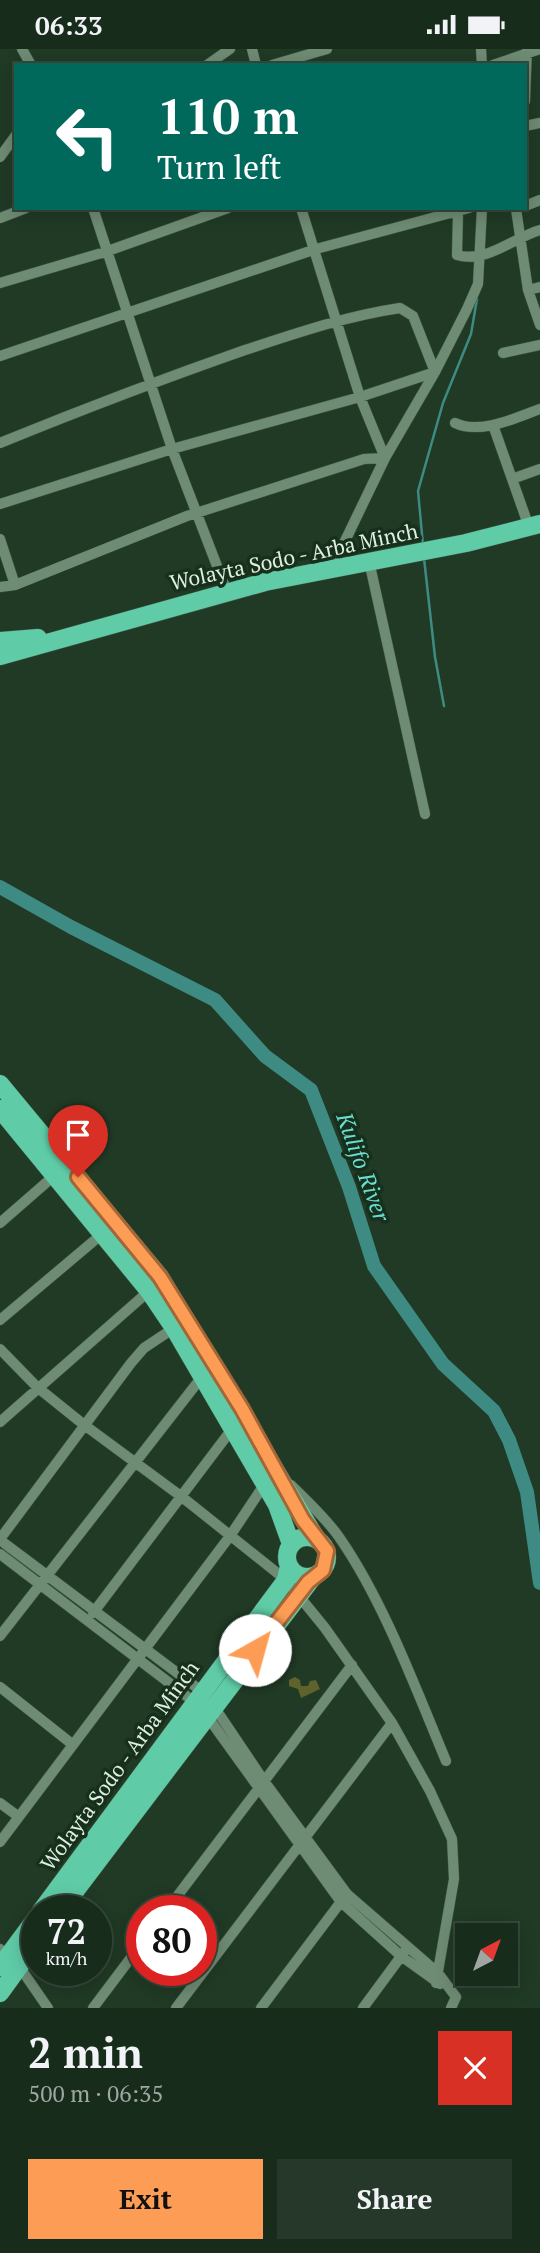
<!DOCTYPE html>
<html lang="en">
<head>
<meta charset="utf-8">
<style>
  :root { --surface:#182c1c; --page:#253829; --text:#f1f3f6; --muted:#9fa7a3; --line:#36483b; --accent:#fd9d55 }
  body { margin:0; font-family:"PT Serif",serif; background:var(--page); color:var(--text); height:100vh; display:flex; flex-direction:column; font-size:26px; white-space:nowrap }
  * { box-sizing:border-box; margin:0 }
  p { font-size:23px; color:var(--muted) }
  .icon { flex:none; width:38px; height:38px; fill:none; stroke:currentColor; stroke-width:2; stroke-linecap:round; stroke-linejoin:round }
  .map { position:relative; height:1959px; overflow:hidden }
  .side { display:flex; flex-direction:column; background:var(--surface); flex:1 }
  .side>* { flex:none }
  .banner { position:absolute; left:14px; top:14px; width:513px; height:147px; border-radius:0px; box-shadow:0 4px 18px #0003,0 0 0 2px var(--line); background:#00695c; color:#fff; overflow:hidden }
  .needle { width:46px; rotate:41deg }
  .buttons { position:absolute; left:455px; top:1874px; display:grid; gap:14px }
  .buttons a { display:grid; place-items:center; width:63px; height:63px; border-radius:0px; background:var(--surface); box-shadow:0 4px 18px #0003,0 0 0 2px var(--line); font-size:35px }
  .speed { position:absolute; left:21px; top:1846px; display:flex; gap:14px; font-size:35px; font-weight:700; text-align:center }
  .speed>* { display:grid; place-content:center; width:91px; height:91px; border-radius:50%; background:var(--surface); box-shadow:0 4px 18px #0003,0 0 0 2px var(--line); line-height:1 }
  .speed small { font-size:18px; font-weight:400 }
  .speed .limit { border:10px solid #d22; background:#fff; color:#111 }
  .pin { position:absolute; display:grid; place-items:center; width:60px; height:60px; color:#fff; margin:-72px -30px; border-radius:50% 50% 50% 0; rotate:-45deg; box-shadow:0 0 7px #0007 }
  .pin .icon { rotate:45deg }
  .me { position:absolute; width:77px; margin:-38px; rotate:38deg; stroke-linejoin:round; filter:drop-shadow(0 0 5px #0008) }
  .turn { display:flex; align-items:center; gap:24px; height:147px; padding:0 28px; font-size:32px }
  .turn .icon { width:91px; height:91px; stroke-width:2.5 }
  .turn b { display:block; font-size:49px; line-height:60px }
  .round { display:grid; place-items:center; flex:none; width:74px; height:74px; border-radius:0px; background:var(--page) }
  .summary { display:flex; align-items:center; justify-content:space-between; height:119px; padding:0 28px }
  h1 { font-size:42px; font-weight:800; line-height:52px }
  .primary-button { display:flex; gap:14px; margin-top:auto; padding:14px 28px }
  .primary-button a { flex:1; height:80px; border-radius:0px; background:var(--accent); color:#111; font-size:28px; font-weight:800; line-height:80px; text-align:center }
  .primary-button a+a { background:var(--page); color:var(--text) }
  .status { display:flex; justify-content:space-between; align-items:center; height:49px; padding:0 35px; background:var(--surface); direction:ltr }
  .status svg { height:19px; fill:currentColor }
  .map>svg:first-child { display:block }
</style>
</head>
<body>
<div class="status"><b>06:33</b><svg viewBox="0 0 49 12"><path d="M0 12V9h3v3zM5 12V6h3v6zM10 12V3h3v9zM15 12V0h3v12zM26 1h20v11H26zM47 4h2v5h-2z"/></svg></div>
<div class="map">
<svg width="540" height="1959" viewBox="0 0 540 1959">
  <rect width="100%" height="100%" fill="#203a25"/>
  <path fill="#5f622c" d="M295 1628 300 1631 301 1637H308L310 1632 316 1631 320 1640 301 1649 298 1640 289 1637V1631Z"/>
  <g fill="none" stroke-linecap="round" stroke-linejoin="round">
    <path stroke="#3e8b84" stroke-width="2.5" d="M423 496 418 442 443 354 471 285 477 250
      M424 509 435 608 444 657"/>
    <path stroke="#3e8b84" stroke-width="14" d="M0 838 71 878 215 951 265 1007 311 1041 349 1138 374 1217 443 1315 494 1362 509 1391 527 1443 540 1534"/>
    <g stroke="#3f5745" stroke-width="11">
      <path id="street" d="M22 0 31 16
        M252 0 256 16
        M481 0 482 16
        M207 16 230 0
        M272 16 327 0
        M493 16 540 0
        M525 52 527 0
        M525 77 540 74
        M0 108 16 86
        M525 157 540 151
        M93 159 172 400 227 543
        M301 159 360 348 385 409
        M516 160 528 241 540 276
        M458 164 457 206C485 215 513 189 540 181
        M0 169 26 159
        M0 234 105 203 228 159
        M528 241 540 238
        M503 304 540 296
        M0 307 316 200 469 159
        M455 374C480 386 515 369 540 360
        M493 376 529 478
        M0 394C81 361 162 330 245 301 297 284 346 267 400 259L413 267 435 323
        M512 430 540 420
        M0 455 172 400 360 348 435 323
        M0 490 15 536
        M369 512 425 765
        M327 519 345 492 385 409 435 323 467 260 478 235 482 159
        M0 538 15 536 187 467 364 410 385 409
        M0 1174 55 1126
        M0 1271 102 1185
        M0 1300 37 1338 83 1375 182 1448 286 1531 325 1579 392 1674 430 1742 452 1790 454 1830 436 1934
        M0 1373 149 1242
        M291 1436C308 1453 325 1468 339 1488 383 1551 416 1640 446 1712
        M0 1490 131 1314 144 1299 174 1279
        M0 1491 204 1644
        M0 1505 197 1655
        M93 1564 232 1380
        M0 1587 201 1329
        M0 1638 72 1695
        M213 1656 264 1732 347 1845 438 1924 456 1948 451 1959
        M207 1667 341 1853 401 1907 440 1935
        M0 1754 19 1768
        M0 1793 230 1487 264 1436
        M166 1862 352 1616
        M0 1900 19 1917 48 1959
        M93 1959 142 1894
        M176 1959 392 1674
        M261 1959 343 1850
        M363 1959 405 1902"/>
    </g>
    <g stroke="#3f5745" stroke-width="19">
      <path id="highway" d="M0 592 38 589
        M0 607 265 533 466 494 540 475
        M0 1035 160 1228 317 1491
        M0 1060 149 1242 174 1279 277 1456 291 1495
        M287 1508a20 20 0 1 1 40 0a20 20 0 1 1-40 0Z
        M41 1862 286 1531 289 1517
        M60 1862 313 1528
        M0 1918 37 1868
        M0 1944 37 1893"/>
    </g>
    <use href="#street" stroke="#6e8b73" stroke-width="10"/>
    <use href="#highway" stroke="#5fcca7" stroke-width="18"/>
  </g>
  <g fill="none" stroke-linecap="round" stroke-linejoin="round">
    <g stroke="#a46637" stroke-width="18">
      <path id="route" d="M78 1128 160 1228 242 1360 303 1471 327 1502 323 1521 308 1533 255 1601"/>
    </g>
    <use href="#route" stroke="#fd9d55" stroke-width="12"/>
  </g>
  <g text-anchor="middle" stroke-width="7" stroke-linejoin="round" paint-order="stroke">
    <g font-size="21" fill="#dfefe1" stroke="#16301c">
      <text transform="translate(294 508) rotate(-12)" y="7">Wolayta Sodo - Arba Minch</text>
      <text transform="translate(120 1717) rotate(-54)" y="7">Wolayta Sodo - Arba Minch</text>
    </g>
    <g font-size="23" font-style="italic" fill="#69ddd2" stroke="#16301c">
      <text transform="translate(363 1118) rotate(70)" y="8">Kulifo River</text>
    </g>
  </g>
</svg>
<div class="buttons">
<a><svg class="needle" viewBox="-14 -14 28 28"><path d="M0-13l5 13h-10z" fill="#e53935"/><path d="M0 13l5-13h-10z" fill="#9fa7a3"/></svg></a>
</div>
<div class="speed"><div>72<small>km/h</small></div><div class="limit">80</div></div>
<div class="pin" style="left:78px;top:1128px;background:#d93025"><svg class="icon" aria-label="arrive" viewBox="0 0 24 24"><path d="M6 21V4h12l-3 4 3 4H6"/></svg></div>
<svg class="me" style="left:255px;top:1601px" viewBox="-20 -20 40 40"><circle r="19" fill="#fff"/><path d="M0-13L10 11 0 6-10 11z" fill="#fd9d55"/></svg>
<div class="banner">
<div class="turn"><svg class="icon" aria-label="left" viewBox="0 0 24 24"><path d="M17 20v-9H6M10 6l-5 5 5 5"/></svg><div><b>110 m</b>Turn left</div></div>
</div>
</div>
<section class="side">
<div class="summary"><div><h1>2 min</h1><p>500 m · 06:35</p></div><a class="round" style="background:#d93025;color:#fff"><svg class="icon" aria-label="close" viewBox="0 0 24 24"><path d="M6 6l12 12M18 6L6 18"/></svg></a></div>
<div class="primary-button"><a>Exit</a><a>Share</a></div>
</section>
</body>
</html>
